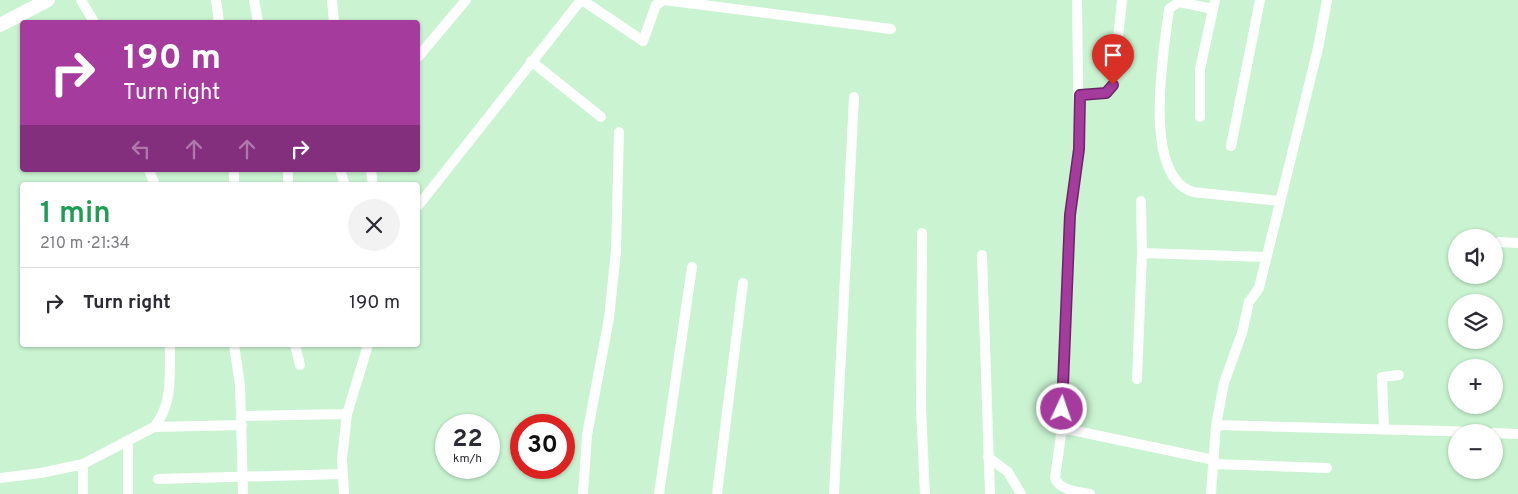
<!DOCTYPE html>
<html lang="en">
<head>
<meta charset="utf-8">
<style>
  :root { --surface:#fff; --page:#f2f2f3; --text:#2b2b33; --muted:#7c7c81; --line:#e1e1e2 }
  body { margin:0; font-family:Overpass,sans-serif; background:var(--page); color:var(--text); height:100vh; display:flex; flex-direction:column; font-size:19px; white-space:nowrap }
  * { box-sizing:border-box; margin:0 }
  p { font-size:16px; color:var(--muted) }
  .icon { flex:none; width:28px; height:28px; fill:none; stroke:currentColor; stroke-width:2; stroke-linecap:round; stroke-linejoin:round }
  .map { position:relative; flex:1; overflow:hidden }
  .panel { position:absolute; left:20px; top:182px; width:400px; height:165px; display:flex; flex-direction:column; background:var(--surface); border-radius:5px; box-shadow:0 1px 4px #0004 }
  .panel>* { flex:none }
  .hud { position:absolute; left:20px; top:20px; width:400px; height:152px; border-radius:5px; box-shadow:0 1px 4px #0004; background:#a43b9d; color:#fff; overflow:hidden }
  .buttons { position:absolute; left:1448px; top:229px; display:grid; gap:10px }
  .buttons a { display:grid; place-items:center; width:55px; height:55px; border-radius:50%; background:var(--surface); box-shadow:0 1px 4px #0004; font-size:25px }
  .speed { position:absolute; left:435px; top:414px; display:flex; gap:10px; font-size:25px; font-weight:700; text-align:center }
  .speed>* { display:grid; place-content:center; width:65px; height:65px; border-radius:50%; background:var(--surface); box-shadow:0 1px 4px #0004; line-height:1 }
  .speed small { font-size:12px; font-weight:400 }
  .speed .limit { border:8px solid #d22; background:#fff; color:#111 }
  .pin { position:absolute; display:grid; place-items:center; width:42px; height:42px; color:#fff; margin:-51px -21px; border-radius:50% 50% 50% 0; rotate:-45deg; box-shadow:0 0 5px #0007 }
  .pin .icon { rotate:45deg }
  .me { position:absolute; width:55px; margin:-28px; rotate:3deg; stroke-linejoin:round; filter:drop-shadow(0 0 4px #0008) }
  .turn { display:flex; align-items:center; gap:18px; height:105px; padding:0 20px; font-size:22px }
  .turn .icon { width:65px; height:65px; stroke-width:2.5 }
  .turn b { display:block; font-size:35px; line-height:42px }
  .lanes { display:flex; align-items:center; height:48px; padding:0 20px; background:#0003; justify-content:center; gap:25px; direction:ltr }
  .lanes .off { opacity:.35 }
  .round { display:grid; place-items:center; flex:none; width:52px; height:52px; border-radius:26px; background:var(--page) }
  .head { display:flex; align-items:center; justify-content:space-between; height:85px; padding:0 20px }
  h1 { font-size:30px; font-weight:600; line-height:38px; color:#1e9e55 }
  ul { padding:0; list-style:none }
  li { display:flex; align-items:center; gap:15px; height:70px; padding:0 20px; border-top:1px solid var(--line) }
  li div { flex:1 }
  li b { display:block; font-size:19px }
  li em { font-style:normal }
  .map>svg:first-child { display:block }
</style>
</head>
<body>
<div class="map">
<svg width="1518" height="494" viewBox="0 0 1518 494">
  <rect width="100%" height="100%" fill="#c9f3d1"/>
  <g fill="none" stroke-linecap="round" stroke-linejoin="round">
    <path stroke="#fff" stroke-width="10" d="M81 0 94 22
      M216 0 219 22
      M254 0 258 22
      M332 0 334 22
      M582 0 643 41 656 5 664 0 891 29
      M1077 0 1079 149 1070 215 1062 428 1055 478C1059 490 1078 492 1090 494
      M1213 9 1179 2 1169 9C1164 50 1141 176 1193 192L1280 201
      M418 57 466 0
      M531 61 601 117
      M1080 95 1106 93 1113 85 1122 0
      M1200 117V69L1215 0
      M1231 146 1260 0
      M149 170 155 185
      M288 170V185
      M340 170 345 185
      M371 170 373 185
      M234 185V170
      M418 206 581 0
      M922 233 921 408 925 494
      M1499 242 1518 243
      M1142 253 1266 257
      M982 255 990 494
      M234 345 240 385 243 494
      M295 345 300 365
      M1137 379 1142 253 1141 201
      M241 416 347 414
      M1216 425 1480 432
      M154 427 242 425
      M1062 428 1214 460
      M1384 430 1382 377 1399 375
      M1494 433 1518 434
      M988 457 1008 472 1021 494
      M1213 464 1327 468
      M0 478 41 473 83 464 154 427C174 404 169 373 170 345
      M158 479 343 474
      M83 494V464
      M128 494V441
      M344 494 342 459 347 414 368 345
      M583 494 587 435 609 318 616 251 619 132
      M659 494 692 267
      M717 494 743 283
      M834 494 854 97
      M1211 494 1216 425 1224 383 1242 333 1249 302 1259 288 1318 48 1327 0"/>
    <path stroke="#fff" stroke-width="14" d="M0 25 48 0"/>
  </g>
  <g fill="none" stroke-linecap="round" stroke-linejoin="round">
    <g stroke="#6b2666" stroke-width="12">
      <path id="route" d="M1062 409 1070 215 1079 149 1080 95 1106 93 1113 85"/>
    </g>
    <use href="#route" stroke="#a43b9d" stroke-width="9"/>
  </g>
</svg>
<div class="buttons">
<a><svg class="icon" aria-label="sound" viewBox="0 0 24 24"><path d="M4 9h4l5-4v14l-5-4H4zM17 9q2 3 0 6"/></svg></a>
<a><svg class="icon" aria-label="layers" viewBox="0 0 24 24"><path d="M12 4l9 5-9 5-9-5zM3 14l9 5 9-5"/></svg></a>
<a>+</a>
<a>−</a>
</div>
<div class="speed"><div>22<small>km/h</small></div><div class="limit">30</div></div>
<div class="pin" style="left:1113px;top:85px;background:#d93025"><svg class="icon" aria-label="arrive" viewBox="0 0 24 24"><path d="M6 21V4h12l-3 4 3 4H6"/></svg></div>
<svg class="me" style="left:1062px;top:409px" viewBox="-20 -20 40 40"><circle r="17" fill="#a43b9d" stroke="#fff" stroke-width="3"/><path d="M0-11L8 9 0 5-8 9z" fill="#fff"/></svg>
<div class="hud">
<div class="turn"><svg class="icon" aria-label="right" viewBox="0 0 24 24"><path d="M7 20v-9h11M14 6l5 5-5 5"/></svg><div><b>190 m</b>Turn right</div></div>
<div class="lanes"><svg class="icon off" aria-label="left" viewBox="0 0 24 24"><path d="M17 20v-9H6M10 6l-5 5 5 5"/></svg><svg class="icon off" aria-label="ahead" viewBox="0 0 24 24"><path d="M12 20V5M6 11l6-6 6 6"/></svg><svg class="icon off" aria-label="ahead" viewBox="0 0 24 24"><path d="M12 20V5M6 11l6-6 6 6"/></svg><svg class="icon" aria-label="right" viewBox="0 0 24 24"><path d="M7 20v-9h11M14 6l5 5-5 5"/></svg></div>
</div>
<section class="panel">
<div class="head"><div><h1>1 min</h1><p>210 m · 21:34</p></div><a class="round"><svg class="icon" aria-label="close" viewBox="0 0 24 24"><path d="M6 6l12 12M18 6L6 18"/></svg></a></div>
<ul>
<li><svg class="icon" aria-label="right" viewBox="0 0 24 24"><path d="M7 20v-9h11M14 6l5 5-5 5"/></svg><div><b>Turn right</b></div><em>190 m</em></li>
</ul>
</section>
</div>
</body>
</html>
